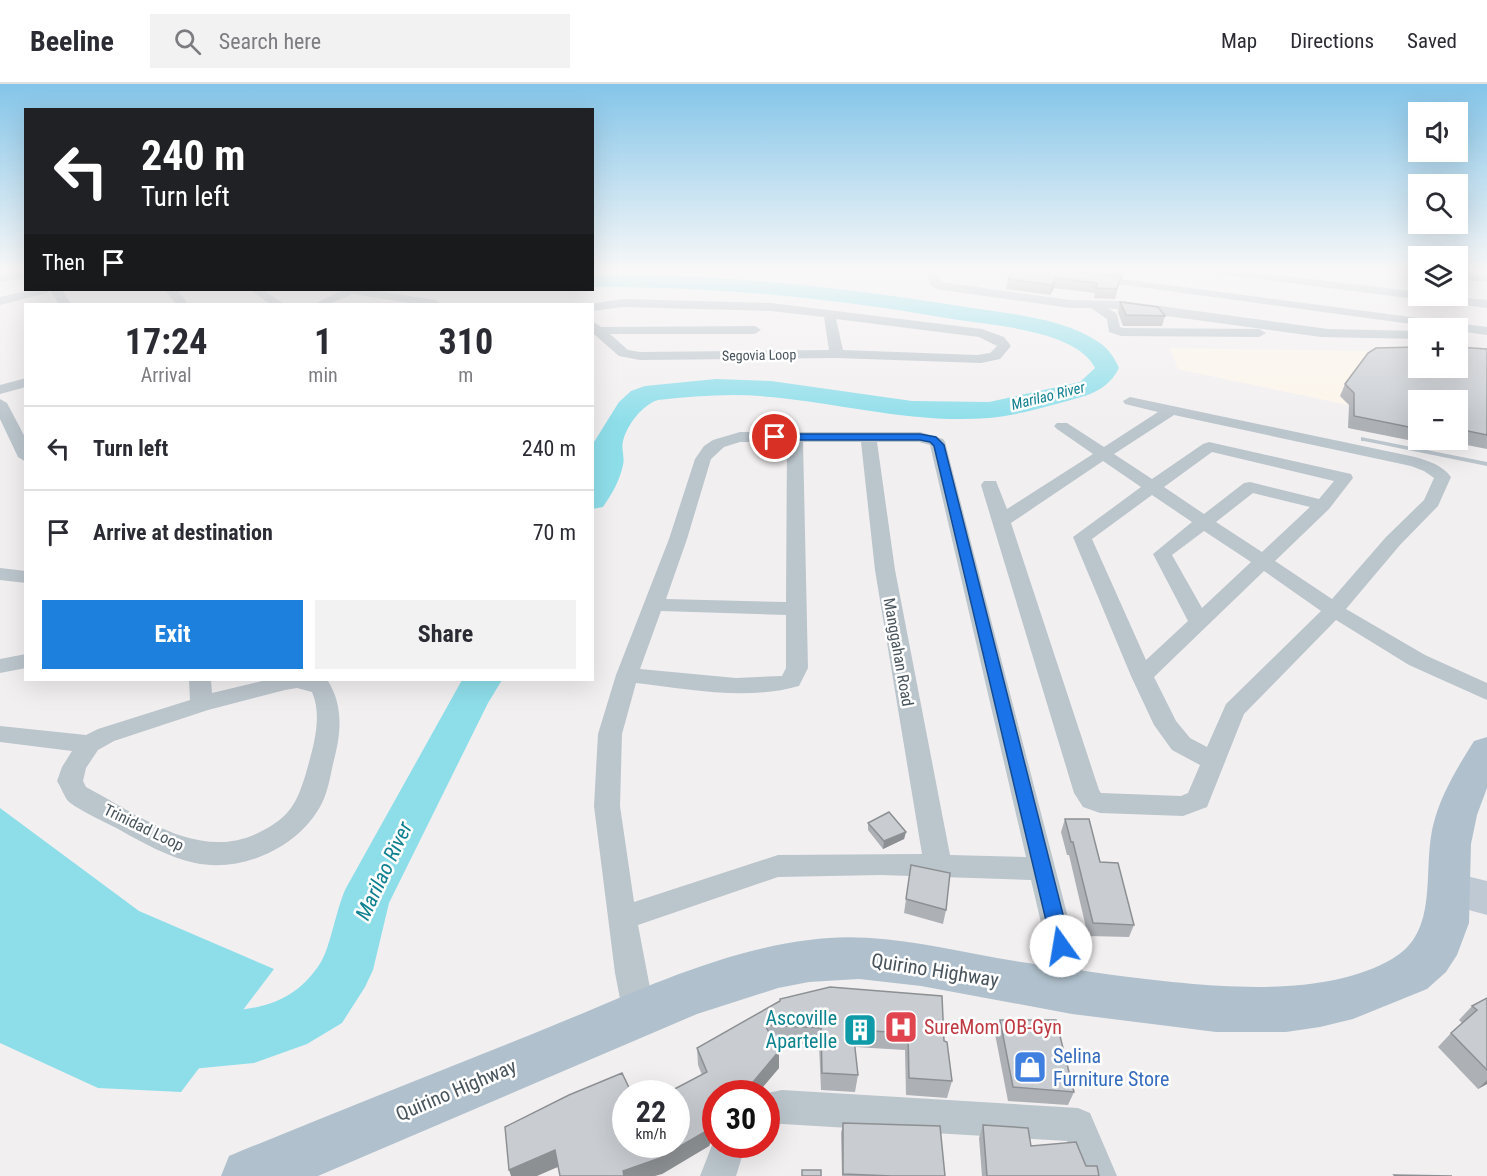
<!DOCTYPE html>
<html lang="en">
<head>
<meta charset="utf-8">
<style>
  :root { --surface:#fff; --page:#f2f2f3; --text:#2b2b33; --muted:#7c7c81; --line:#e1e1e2; --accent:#1e80dd }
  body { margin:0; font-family:"Roboto Condensed",sans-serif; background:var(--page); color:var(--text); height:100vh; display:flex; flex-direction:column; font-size:22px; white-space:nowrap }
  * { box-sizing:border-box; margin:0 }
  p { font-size:20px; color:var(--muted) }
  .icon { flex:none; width:33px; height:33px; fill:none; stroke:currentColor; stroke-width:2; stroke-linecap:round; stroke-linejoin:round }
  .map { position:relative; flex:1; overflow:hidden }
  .panel { position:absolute; left:24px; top:219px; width:570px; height:378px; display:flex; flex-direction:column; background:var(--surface); border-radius:0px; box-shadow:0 6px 24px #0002 }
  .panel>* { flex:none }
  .guide { position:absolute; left:24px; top:24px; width:570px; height:183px; border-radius:0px; box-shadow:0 6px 24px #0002; background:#202124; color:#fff; overflow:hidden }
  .fabs { position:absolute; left:1408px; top:18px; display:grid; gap:12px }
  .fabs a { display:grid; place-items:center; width:60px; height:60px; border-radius:0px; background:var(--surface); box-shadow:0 6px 24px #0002; font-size:30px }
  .speed { position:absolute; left:612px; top:996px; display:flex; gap:12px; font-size:30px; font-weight:700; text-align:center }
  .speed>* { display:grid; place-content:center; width:78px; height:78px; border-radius:50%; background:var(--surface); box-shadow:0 6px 24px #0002; line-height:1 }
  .speed small { font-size:15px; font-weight:400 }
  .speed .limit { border:9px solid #d22; background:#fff; color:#111 }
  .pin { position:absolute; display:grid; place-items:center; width:51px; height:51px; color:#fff; margin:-26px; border:3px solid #fff; border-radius:50%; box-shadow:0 2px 6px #0007 }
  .me { position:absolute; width:66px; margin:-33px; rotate:347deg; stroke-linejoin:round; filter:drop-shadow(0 0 4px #0008) }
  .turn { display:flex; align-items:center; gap:21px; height:126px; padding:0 18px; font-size:27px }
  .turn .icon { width:78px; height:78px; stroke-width:2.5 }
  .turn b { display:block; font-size:42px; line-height:51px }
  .then { display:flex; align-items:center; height:57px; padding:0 18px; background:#0003; gap:12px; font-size:22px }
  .eta { display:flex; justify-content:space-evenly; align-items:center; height:102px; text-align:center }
  .eta b { font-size:36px; font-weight:700; line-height:42px }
  .cta { display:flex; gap:12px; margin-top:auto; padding:12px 18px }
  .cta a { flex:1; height:69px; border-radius:0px; background:var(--accent); color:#fff; font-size:24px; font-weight:700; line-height:69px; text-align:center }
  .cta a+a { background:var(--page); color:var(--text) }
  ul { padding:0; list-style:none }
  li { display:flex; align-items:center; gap:18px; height:84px; padding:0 18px; border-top:2px solid var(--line) }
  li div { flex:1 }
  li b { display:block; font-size:22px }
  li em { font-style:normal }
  header { display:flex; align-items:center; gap:36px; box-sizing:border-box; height:84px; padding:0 30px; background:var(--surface); border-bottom:2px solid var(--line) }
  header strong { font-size:28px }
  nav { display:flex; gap:33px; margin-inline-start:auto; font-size:21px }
  .search { width:420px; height:54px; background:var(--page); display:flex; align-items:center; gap:15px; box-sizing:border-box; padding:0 21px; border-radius:0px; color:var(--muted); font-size:22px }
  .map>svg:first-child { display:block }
</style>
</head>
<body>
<header>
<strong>Beeline</strong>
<div class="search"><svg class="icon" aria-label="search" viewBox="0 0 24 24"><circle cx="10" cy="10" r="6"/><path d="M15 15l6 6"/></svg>Search here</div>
<nav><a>Map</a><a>Directions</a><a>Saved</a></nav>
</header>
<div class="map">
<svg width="1487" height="1092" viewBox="0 0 1487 1092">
  <rect width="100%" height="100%" fill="#f2eff0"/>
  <path fill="#fcf5ea" d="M1170 264 1419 268V284H1458V316H1419V336L1178 285Z"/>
  <path fill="#8edeea" d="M0 724 139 827 274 885 181 1008 98 1004 0 959Z"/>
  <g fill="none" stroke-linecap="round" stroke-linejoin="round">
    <path fill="#8edeea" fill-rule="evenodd" d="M592 191C717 189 838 203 960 222 1005 230 1061 232 1100 259 1109 265 1115 275 1119 284 1106 309 1085 312 1060 319 1037 325 1012 332 989 334 915 340 844 320 771 313 733 309 696 312 658 316 642 321 627 341 623 357 621 365 625 373 623 381 620 396 612 410 603 423L592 425 594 358 619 318 631 307 645 302 716 295 771 297 912 317 989 318 1080 298 1095 284C1077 246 989 241 952 235 833 214 714 202 592 203Z
      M462 596H502L488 619 389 819 373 886 365 903 342 939 307 960 254 979 171 987 151 978 142 959 151 940C213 915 277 947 321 878 331 861 336 825 346 804Z"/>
    <path fill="#bbc5cc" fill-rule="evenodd" d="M1361 353 1487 378V382L1364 357H1361Z"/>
    <path fill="#bbc5cc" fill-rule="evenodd" d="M926 186H937L941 198 1070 216 1123 217 1328 245 1419 247V255L1321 253 1108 224 1117 230 1120 243 1123 244 1259 245 1266 249 1259 253 1121 252 1109 248 1107 235 1091 224H1070L936 205 930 201Z
      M1205 186H1236L1419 208V212H1447L1487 216V224L1211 189Z
      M1401 186H1419V190L1403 188Z
      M26 187V194L0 198V192Z
      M1458 189 1487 192V198L1458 195Z
      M1092 191 1487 243V251L1458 247V244H1440L1088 196 1086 194Z
      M31 206H49L47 209 0 221V213Z
      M50 206H62L71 220H59Z
      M165 206H177L188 220H176Z
      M250 206H263L284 220H270Z
      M343 206H369L435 216 441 220H416L353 210 329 220H314Z
      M623 215 771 219 982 245 1004 253 1011 262 1000 275 981 279 837 274 640 276 619 272 595 251H592V237L601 243 755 242 761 246 755 250H610L628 266 640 268 829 266 824 233 771 227 623 223 592 227V220H588ZM836 235 979 253 997 262 990 269 977 271 843 266Z
      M26 294V303L0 310V301Z
      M1130 313 1415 373C1429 377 1442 381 1451 393L1438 422 1400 461 1346 525 1425 571 1487 599V616L1409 581 1336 536 1244 630 1207 723 1183 732 1100 729 1083 723 1074 709 981 401 984 397H996L1007 425 1093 370 1057 345 1054 342 1057 339H1067L1104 363 1158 328 1125 320 1123 317ZM1174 331 1411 382 1424 387 1434 394 1424 416 1386 453 1332 515 1275 477 1329 425 1353 394 1351 390 1209 358 1203 360 1152 395 1114 370ZM1212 368 1334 397 1319 415 1250 398 1244 399 1204 430 1164 403ZM1103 377 1141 403 1073 453 1131 592 1154 641 1172 666 1200 681 1188 709 1181 712 1101 709 1099 706 1011 439ZM1253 409 1310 423 1262 468 1216 438ZM1152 411 1192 438 1153 470 1188 537 1146 576 1092 455ZM1204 447 1251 478 1202 524 1172 471ZM1264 487 1321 527 1226 620 1207 663 1190 654 1176 637 1154 593Z
      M0 315 7 319 26 355V378L18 373 0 335Z
      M740 348H920L943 355 945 358 1087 907 1083 917 1072 921 1061 917 1057 907 1031 796 881 791 778 793 638 841 655 930 650 940 639 945 628 940 623 930 615 889 594 722 598 650 616 591 669 455 695 375 704 362 713 356ZM740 358H787L786 518 666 515 687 455 711 375 724 363ZM803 358H861L875 486 922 770 778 771 634 818 620 722 622 650 636 599C689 605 746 617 799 602L808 584ZM877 358H919L930 361 1026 773 950 771 895 486ZM661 527 786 531V584L782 592 736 594 640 585Z
      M0 484 26 487V499L0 496Z
      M26 570V584L0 589V575Z
      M189 596H211L212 609 266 596H324L328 597C344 623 341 650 333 680 330 693 328 707 322 719 300 763 243 789 195 779 168 773 143 759 120 746 107 739 78 726 68 717 64 712 61 703 57 697L62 683 72 667 0 658V642L86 651 98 645 190 616ZM297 604 312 608C323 633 313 664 306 689 297 719 290 733 260 748 199 779 139 731 86 703L83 697 86 684 98 666 114 657 208 626 285 606Z
      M782 1006 1078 1024 1090 1029 1117 1092H1081L1067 1057 782 1040 766 1042V1010H763Z
      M716 1051V1060H746L736 1092H700Z"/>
    <path fill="#bec9d3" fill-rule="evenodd" d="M1450 788 1487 797V831L1436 817 1430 805 1436 793Z"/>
    <path fill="#b0c1cd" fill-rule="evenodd" d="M1487 653V704L1477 731 1471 760 1469 839 1457 871 1446 888 1427 905 1353 935 1320 943 1286 948H1216L1072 930 921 902 859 895 809 898 778 904 697 930 318 1092H221L229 1072C335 1028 441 987 547 944 631 910 718 867 809 856 873 847 935 863 997 874 1035 881 1074 885 1113 891 1195 901 1318 918 1392 875 1440 848 1422 788 1433 742 1440 712 1457 684 1474 657Z"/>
  </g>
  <path fill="#adb0b5" d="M1068 186H1125L1123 193Z
    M1121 193 1115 215 1094 214 1095 209 1054 204 1050 211 1006 205 1008 195Z
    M1120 218 1165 232 1162 242H1123L1118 228Z
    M1487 265V365L1441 356H1458V316H1419V351L1411 349 1408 356 1348 344 1349 321 1340 312 1345 300Z
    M1065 735 1100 778 1134 841 1129 853 1088 852 1069 771H1067L1061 748Z
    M868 739 906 748 904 755 883 765 868 746Z
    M911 781 946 826 943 840 904 829Z
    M1487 914V1000L1478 1005 1438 963 1451 949 1462 939 1459 936 1472 922Z
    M780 915 944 957 952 997 947 1014 906 1011 905 966 855 963 858 991 855 1008 821 1006 819 961 775 959 779 984 757 1010H716V1049L709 1062 662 1090 558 1083 511 1092 626 1060 702 991 698 981 697 964 780 918Z
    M1000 936 1074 1008 1068 1021 1008 1017 995 950Z
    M843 1039 945 1092H842L841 1049Z
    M983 1041 1031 1062 1086 1082 1099 1092H982L979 1054Z"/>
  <path fill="#8d9093" d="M1056 194 1054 204 1050 211 1052 201Z
    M906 748 904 755 883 765 884 757Z
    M779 967V984L757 1010H743Z
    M1487 996V1000L1478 1005Z
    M714 1033 715 1049 709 1062 662 1090 655 1092H624L623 1087Z
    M555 1066 560 1082 537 1092H511L509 1086Z"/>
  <path fill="#c9cdd2" stroke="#8d9093" stroke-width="1.5" d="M1013 186H1061L1121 193 1117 205 1096 204 1097 199 1056 194 1052 201 1008 195Z
    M1120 218 1158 223 1165 232 1126 231Z
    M1419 263V284H1458V263L1487 265V351L1458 345V316H1419V338L1412 336 1414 344 1354 332V309L1345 300 1368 269 1376 264Z
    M889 728 906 748 884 757 868 739Z
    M1065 735H1089L1100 778 1118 779 1134 841 1093 839 1073 758H1071Z
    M911 781 950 789 946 826 906 815Z
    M830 903 942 912 944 957 947 958 952 997 909 994 908 949 853 946 858 991 822 989 821 944 765 941 779 967 743 1010H716V1033H714L708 1046 660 1074 623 1087 624 1092H560L555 1066 509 1086 505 1043 569 1011 622 989 632 1010H626V1060H676V1010H665L707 988 697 964 780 917V915Z
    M1487 914V986L1451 949 1477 926 1472 922Z
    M1000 936H1056L1074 1008 1013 1003Z
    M843 1039 940 1042 945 1092H892L843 1090Z
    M983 1041 1028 1044 1031 1062 1076 1058 1086 1082H1097L1099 1092H987Z
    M802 1086H821V1092H802Z
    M1394 1091 1452 1092H1395Z"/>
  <linearGradient id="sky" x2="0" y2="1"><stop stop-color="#84c5e9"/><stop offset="0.55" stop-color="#f9f8f8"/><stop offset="1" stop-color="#f9f8f8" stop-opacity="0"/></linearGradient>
  <rect width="1487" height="339" fill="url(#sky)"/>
  <path fill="#1a73e8" stroke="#114b97" stroke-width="1.5" d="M772 350H920L936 353 944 361 1071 862 1068 868 1061 871 1055 868 1052 862 934 362 930 358 920 356H775L772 355Z"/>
  <defs>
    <g id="hospital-square" transform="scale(1.725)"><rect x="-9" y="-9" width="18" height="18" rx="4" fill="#e0444e" stroke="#fff"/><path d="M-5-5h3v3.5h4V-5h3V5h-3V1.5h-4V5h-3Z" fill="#fff"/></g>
    <g id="building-square" transform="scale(1.725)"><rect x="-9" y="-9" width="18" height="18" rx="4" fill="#0f9aa8" stroke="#fff"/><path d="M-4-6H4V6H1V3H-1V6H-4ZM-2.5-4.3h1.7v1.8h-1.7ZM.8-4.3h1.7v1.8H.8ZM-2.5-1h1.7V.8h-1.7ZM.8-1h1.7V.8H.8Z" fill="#fff"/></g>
    <g id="shop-square" transform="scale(1.725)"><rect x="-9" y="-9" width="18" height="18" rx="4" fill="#3f7fe0" stroke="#fff"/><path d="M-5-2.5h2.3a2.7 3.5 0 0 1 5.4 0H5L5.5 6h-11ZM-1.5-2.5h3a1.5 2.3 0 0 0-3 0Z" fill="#fff"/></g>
  </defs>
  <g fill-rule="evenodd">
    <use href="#hospital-square" x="901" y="943"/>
    <use href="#building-square" x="860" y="946"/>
    <use href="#shop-square" x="1030" y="983"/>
  </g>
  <g text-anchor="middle" stroke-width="5" stroke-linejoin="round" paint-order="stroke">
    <g font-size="14" fill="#48545c" stroke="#fff">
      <text transform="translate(759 271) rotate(-1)" y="5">Segovia Loop</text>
    </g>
    <g font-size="15" font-style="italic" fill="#108090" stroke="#fff">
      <text transform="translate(1048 312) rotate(-14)" y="5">Marilao River</text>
    </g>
    <g font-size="16" fill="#48545c" stroke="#fff">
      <text transform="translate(899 568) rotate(80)" y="6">Manggahan Road</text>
      <text transform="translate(144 743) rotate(26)" y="6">Trinidad Loop</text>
    </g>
    <g font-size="20" fill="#48545c" stroke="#fff">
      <text transform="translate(935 886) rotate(9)" y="7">Quirino Highway</text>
      <text transform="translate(456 1006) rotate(-23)" y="7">Quirino Highway</text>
    </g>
    <g font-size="20" fill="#0d838f" stroke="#fff" text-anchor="end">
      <text x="837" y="941">Ascoville<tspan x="837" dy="23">Apartelle</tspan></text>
    </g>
    <g font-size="20" fill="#be3a42" stroke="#fff" text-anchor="start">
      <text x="924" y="950">SureMom OB-Gyn</text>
    </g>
    <g font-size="20" fill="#366cbe" stroke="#fff" text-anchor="start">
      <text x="1053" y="979">Selina<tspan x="1053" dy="23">Furniture Store</tspan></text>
    </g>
    <g font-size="21" font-style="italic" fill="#108090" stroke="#fff">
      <text transform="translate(384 787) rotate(-65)" y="7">Marilao River</text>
    </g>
  </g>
</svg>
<div class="fabs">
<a><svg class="icon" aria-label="sound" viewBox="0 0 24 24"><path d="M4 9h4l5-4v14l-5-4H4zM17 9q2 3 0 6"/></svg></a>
<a><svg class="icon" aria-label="search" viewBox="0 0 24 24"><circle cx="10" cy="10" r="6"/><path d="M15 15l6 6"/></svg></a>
<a><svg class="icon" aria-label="layers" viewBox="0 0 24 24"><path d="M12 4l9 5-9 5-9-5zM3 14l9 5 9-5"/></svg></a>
<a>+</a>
<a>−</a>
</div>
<div class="speed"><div>22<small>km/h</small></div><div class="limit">30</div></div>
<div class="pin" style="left:775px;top:353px;background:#d93025"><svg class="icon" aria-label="arrive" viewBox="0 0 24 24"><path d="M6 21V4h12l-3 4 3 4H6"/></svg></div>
<svg class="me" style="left:1061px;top:862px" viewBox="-20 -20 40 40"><circle r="19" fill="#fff"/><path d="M0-13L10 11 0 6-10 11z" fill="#1a73e8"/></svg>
<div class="guide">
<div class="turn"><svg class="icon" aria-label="left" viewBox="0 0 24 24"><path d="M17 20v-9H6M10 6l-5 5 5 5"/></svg><div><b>240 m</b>Turn left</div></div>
<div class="then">Then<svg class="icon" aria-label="arrive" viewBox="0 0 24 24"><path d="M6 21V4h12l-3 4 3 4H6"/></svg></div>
</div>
<section class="panel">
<div class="eta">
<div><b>17:24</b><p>Arrival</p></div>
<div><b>1</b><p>min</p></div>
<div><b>310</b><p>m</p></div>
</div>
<ul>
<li><svg class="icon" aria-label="left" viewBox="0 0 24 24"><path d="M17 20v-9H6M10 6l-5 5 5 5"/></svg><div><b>Turn left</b></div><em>240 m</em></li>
<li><svg class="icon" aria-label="arrive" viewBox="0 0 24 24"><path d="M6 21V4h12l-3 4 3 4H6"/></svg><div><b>Arrive at destination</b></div><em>70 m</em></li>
</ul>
<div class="cta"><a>Exit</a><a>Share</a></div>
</section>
</div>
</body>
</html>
